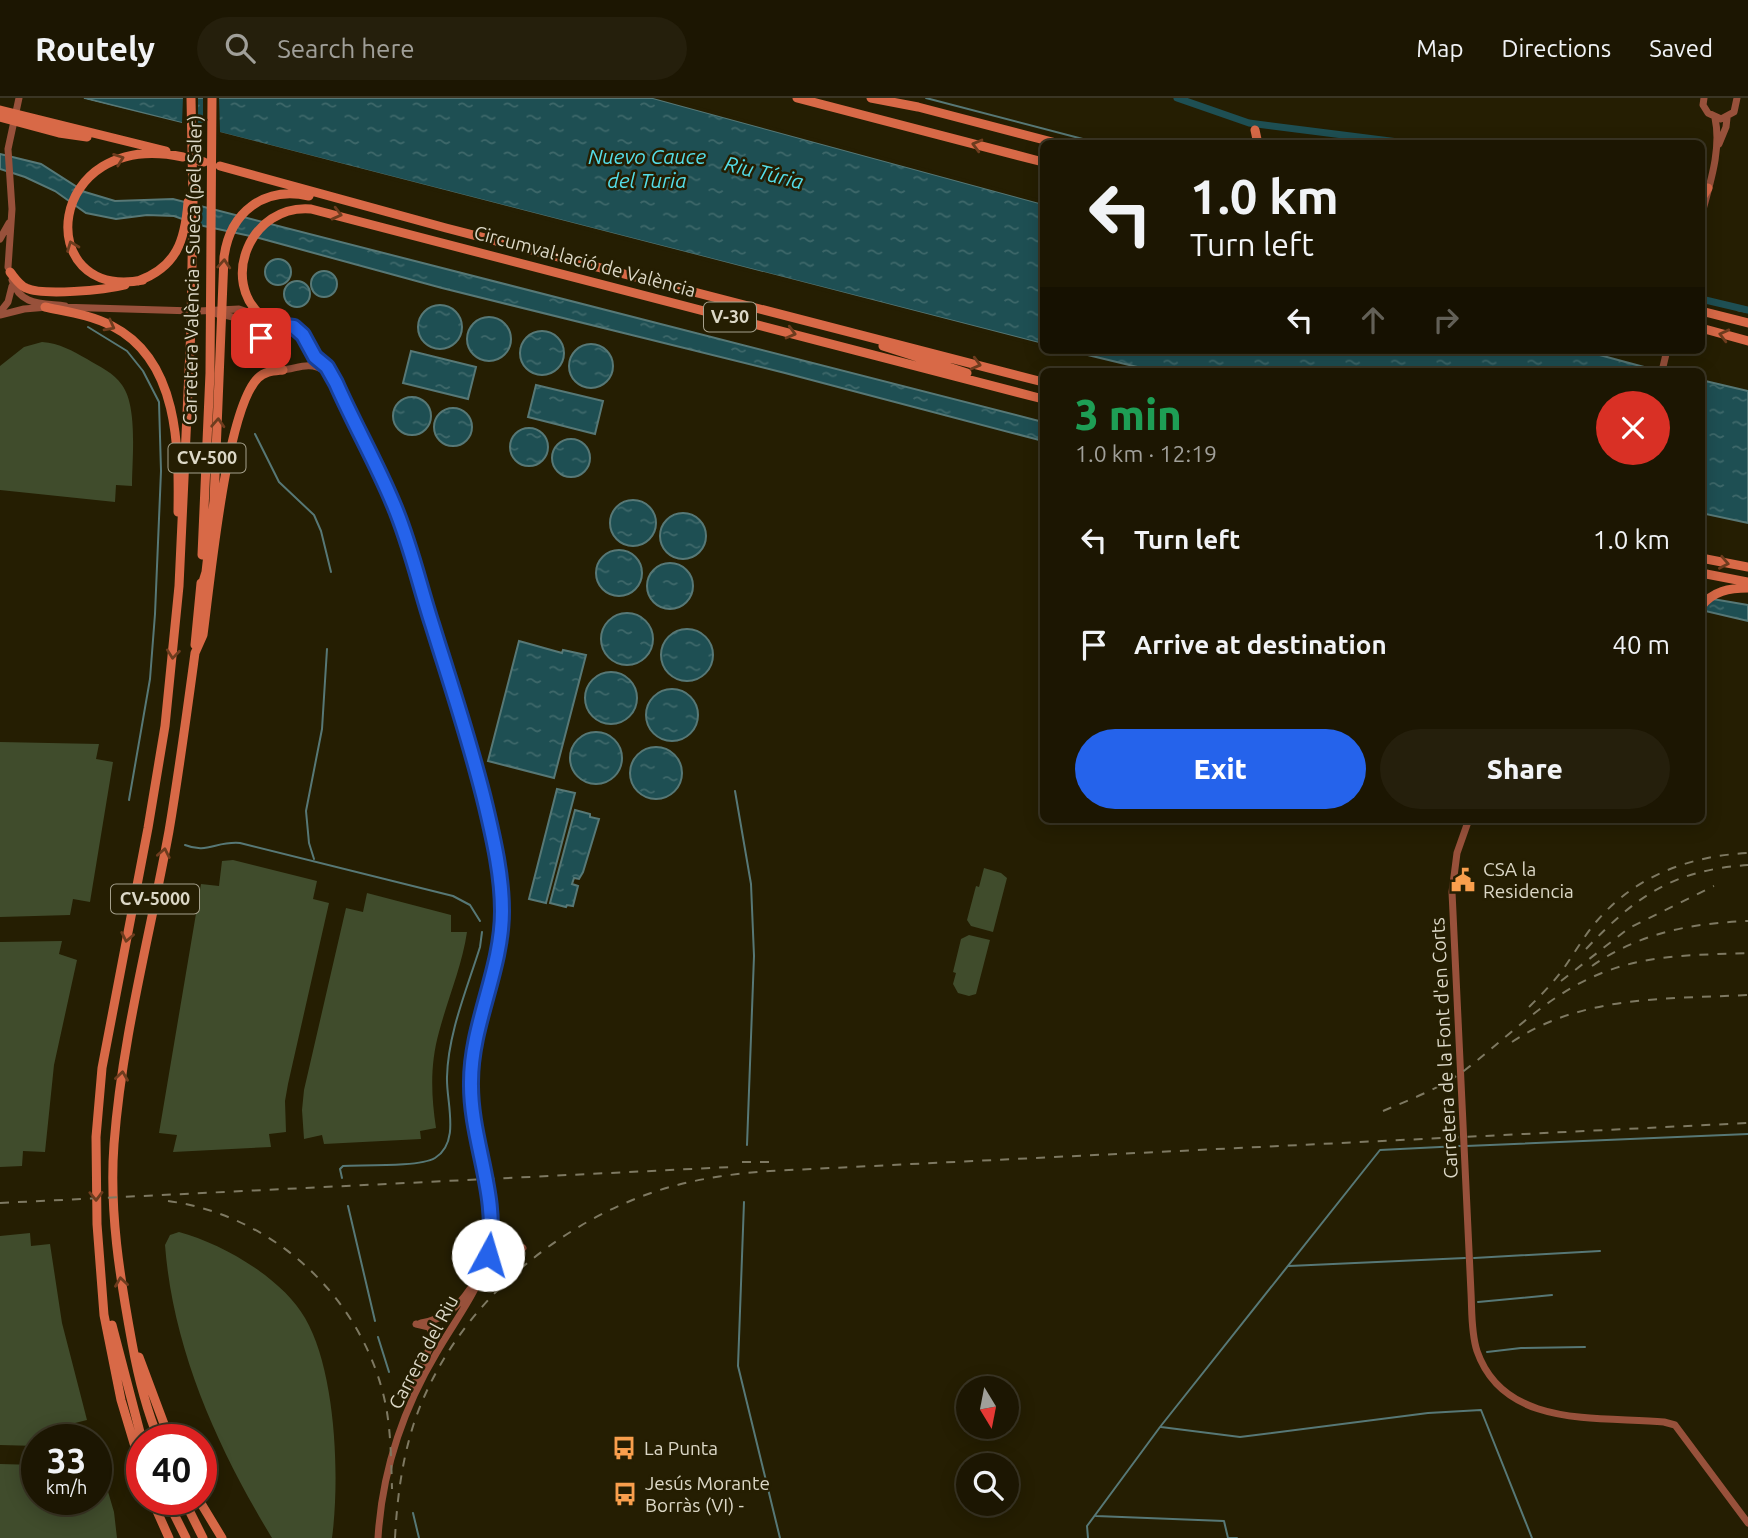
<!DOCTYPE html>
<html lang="en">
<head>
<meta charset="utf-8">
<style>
  :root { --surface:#1c1602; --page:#251f0c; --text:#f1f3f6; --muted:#a09f99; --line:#3a3524; --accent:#2563eb }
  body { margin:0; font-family:Ubuntu,sans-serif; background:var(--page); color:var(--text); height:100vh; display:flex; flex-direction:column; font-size:26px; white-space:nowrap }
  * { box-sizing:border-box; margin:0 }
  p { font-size:23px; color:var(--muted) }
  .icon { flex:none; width:38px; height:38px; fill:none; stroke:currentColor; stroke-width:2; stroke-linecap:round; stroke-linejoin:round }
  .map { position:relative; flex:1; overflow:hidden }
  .drawer { position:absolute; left:1040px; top:270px; width:665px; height:455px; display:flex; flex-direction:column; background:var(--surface); border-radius:10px; box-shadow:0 4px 18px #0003,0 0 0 2px var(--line) }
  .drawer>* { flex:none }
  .guide { position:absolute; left:1040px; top:42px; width:665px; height:214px; border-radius:10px; box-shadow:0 4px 18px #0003,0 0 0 2px var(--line); background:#1c1602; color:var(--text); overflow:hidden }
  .needle { width:46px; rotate:170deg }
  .controls { position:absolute; left:956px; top:1278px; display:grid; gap:14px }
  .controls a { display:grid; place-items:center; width:63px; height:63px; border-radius:50%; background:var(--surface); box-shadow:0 4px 18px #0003,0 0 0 2px var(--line); font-size:35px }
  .speed { position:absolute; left:21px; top:1326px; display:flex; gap:14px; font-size:35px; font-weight:700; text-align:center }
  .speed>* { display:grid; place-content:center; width:91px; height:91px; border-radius:50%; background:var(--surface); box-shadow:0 4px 18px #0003,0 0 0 2px var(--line); line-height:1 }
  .speed small { font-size:18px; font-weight:400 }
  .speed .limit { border:10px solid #d22; background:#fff; color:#111 }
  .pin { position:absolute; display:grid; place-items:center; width:60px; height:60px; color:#fff; margin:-30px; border-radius:14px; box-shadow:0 4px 10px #0006 }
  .me { position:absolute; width:77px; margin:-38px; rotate:6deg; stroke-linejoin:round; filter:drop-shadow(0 0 5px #0008) }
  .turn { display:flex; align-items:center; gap:24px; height:147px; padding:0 35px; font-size:32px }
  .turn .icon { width:91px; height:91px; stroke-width:2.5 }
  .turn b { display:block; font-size:49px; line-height:60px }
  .lanes { display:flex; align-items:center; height:66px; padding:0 35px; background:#0003; justify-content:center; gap:35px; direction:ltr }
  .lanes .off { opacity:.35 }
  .round { display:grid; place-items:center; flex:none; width:74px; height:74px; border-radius:37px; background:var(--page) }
  .overview { display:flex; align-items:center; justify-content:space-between; height:119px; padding:0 35px }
  h1 { font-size:42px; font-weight:800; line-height:52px; color:#1e9e55 }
  .action { display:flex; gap:14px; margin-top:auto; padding:14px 35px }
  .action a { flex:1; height:80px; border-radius:42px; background:var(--accent); color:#fff; font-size:28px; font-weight:800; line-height:80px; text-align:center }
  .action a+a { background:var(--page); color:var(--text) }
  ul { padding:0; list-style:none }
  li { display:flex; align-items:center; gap:21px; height:105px; padding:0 35px }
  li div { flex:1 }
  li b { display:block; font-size:26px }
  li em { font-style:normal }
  header { display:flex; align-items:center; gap:42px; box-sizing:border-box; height:98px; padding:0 35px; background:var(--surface); border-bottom:2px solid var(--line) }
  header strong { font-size:33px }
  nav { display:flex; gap:38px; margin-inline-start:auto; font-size:24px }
  .search { width:490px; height:63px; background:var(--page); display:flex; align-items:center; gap:18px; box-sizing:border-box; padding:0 24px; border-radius:38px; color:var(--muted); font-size:26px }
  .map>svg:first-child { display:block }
</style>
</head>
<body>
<header>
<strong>Routely</strong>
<div class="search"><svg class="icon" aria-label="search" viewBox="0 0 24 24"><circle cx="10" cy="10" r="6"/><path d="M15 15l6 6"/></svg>Search here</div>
<nav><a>Map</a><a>Directions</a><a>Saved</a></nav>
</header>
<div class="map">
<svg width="1748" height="1440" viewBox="0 0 1748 1440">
  <defs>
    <pattern id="water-ripples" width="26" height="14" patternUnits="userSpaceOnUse" patternTransform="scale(1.75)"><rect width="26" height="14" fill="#1e4f53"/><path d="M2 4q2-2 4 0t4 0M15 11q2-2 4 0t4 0" fill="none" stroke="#3e686a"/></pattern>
  </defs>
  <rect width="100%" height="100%" fill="#251e02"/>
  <path fill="#404c2c" d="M42 244C60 245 72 253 87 261 100 269 114 275 122 287 138 309 132 361 132 388L116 387 115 404 0 392V268L24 249Z
    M0 644 99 646 96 661 113 664 90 804 73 801 70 817 0 819Z
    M233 762 317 783 313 801 329 805 288 986 285 1003 286 1034 269 1036 271 1049 173 1054 177 1037 159 1035 201 786 219 788 222 763Z
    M984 770 1001 775 1007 780 993 834 971 828 967 822 976 788 979 789Z
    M367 795 451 817V834H467C462 868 448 900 439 934 430 966 431 997 436 1030L420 1033 421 1041 324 1046 322 1037 304 1041 302 1012 304 992 346 810 363 814Z
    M969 837 990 842 976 896 969 898 958 895 953 886 956 875 953 874 961 841Z
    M62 843 59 856 77 862 54 967 45 1054 23 1053 22 1068 0 1069V844Z
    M179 1134C223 1146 282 1180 305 1220 336 1273 340 1380 332 1440H272C218 1351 173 1252 165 1147L170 1137Z
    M30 1135 31 1148 50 1146 62 1225 87 1322 71 1326 76 1342H37V1348L0 1347V1138Z
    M0 1366 37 1367V1402H96V1382L104 1380 114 1414 117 1440H0Z"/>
  <path fill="url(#water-ripples)" stroke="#577876" stroke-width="2" d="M84 0H653L1043 106V246Z
    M0 56 41 66 85 94 115 103 173 101 1043 324V343L785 275 442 190 259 140 199 127 174 118 147 117 116 121 86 115 55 93 25 79 0 71Z
    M265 174a13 13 0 1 1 26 0a13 13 0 1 1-26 0Z
    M311 186a13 13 0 1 1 26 0a13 13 0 1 1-26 0Z
    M284 196a13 13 0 1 1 26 0a13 13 0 1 1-26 0Z
    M418 229a22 22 0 1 1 44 0a22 22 0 1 1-44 0Z
    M467 241a22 22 0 1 1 44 0a22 22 0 1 1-44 0Z
    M520 255a22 22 0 1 1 44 0a22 22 0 1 1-44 0Z
    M569 268a22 22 0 1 1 44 0a22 22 0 1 1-44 0Z
    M1067 252H1581L1659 273H1154Z
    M411 253 476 269 468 301 403 285Z
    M1701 282 1748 293V425L1701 415Z
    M536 287 603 303 595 336 528 319Z
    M393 318a19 19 0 1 1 38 0a19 19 0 1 1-38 0Z
    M434 329a19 19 0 1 1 38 0a19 19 0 1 1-38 0Z
    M510 349a19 19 0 1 1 38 0a19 19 0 1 1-38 0Z
    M552 360a19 19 0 1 1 38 0a19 19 0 1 1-38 0Z
    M610 425a23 23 0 1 1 46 0a23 23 0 1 1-46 0Z
    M660 438a23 23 0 1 1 46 0a23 23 0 1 1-46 0Z
    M596 475a23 23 0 1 1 46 0a23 23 0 1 1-46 0Z
    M647 488a23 23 0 1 1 46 0a23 23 0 1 1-46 0Z
    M1701 499 1748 507V523L1701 512Z
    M601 541a26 26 0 1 1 52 0a26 26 0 1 1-52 0Z
    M661 557a26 26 0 1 1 52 0a26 26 0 1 1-52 0Z
    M519 543 562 555 563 552 586 557 554 680 488 663Z
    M585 600a26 26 0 1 1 52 0a26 26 0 1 1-52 0Z
    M646 617a26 26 0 1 1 52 0a26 26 0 1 1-52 0Z
    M570 660a26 26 0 1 1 52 0a26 26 0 1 1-52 0Z
    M630 675a26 26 0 1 1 52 0a26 26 0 1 1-52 0Z
    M557 691 575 695 546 805 529 801Z
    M575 712 590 716V719L599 721 583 774 579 781 574 780 572 786 578 788 573 808 567 807 566 809 550 805Z"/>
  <path fill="#251e02" d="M80 0 182 25 183 0H198V29L203 30V0H219L220 34 1043 246V250L83 3Z
    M653 0H666L1043 102V106Z"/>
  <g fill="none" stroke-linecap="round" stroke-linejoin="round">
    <path stroke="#577876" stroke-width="2" d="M926 0 1102 46
      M1737 212 1748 214
      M88 229 127 253 143 273 159 304 161 373 155 516 150 581 129 702
      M255 336 279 384 314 417 321 433 331 474
      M735 693 751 786 754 858 747 1047
      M185 747C207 756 216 743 240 745L453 798 470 807 480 823
      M314 761 309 745 306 713 322 631 327 551
      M1466 1048 1748 1036
      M342 1080 340 1071 343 1068C363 1067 420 1069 435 1060 461 1044 446 1004 447 979 448 935 467 891 480 849L482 834
      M744 1104 738 1268 780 1440
      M348 1108 375 1223
      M1474 1160 1600 1153
      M1289 1168 1465 1160
      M1478 1204 1552 1197
      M378 1239 389 1274
      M1487 1254 1521 1250 1585 1249
      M1161 1329 1240 1339 1428 1315 1481 1312 1532 1440
      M413 1415 419 1440
      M1096 1418 1224 1423 1228 1440H1237
      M1088 1440 1087 1428 1160 1329 1380 1052 1460 1048"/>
    <path stroke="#1e4f53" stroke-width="7" d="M1177 0 1249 25 1414 46
      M1701 201 1748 212"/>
    <path stroke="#98513b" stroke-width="7" d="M1704 0 1703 7 1708 15 1721 21 1734 14 1737 0
      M1719 46 1726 29 1727 20
      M1701 119C1709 88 1722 52 1715 20
      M0 141 9 125
      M8 169 12 111 8 51 19 0
      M12 182C20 208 42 205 65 208
      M59 209 194 213
      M199 213 239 211 294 229 303 237 315 259 330 273C339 293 348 314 358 334 373 364 389 392 401 423 418 471 430 522 447 570 470 642 500 735 502 810 503 871 470 925 470 985 471 1043 501 1099 488 1156 480 1192 455 1222 437 1254 403 1311 382 1373 378 1440
      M0 214 8 204 12 188
      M217 216C233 218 257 223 260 242 261 252 260 260 269 267 286 281 303 258 325 273
      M0 217 24 211 48 209
      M260 244 267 232 282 226
      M1662 273 1667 252
      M1469 721 1457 755 1452 794 1471 1195C1472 1213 1471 1235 1477 1253 1504 1331 1598 1318 1664 1324L1675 1327 1748 1425
      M494 1118 501 1151 511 1156 523 1150
      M421 1225C445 1221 457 1210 470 1191
      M413 1289 434 1239 429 1229 416 1226"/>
    <path stroke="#d86947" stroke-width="9" d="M797 0 1043 64
      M871 0 918 9 1060 46
      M0 12 166 53
      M0 19 59 35 87 39
      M1255 32 1258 46
      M199 63 204 64
      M220 68 446 130 1043 284
      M1701 101 1708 90
      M10 174C15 180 19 187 26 190 43 198 105 192 125 187
      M143 182C31 204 44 29 183 59
      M138 183C177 169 185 142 188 104
      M45 209C68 214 91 217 112 228 179 262 179 350 178 414
      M1701 213 1748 225
      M263 219C219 184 250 106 311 111L1043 301
      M1701 230 1748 243
      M883 248 967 275
      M202 457 210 275 212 0
      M1701 460 1748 469
      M1701 475 1748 484
      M201 490 206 474 214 403 224 159C230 114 264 88 309 98
      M1701 509C1712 493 1730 490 1748 490
      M195 547 201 485
      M112 1227 142 1342
      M139 1259 170 1342
      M159 1342C146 1311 138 1278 132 1245 120 1180 109 1113 114 1046 122 940 150 837 169 733 179 674 187 614 195 555L203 537C210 486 226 311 258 280 265 273 274 273 283 272
      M142 1372 121 1302 104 1217 97 1126 96 1039 102 970 148 730 165 628 179 488 191 230 193 104 191 0
      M152 1402 169 1440
      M167 1402 186 1440
      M184 1402 203 1440
      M199 1402 222 1440"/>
    <path stroke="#7e7962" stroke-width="2" stroke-dasharray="9 9" stroke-linecap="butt" d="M1586 851C1636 798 1673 772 1748 767
      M1592 868C1639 835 1692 825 1748 823
      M1561 883 1629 830 1714 788
      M1529 909C1543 895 1557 881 1568 864 1577 851 1585 837 1596 824 1635 778 1689 758 1748 755
      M1512 944C1582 897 1666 901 1748 897
      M1383 1013C1411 1001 1441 990 1465 972 1512 936 1552 892 1610 872 1654 856 1702 857 1748 855
      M742 1064H769
      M168 1103C271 1117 357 1195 383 1295 391 1326 391 1359 392 1391
      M0 1105 731 1069
      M395 1440C397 1401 402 1362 414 1325 449 1221 539 1138 640 1099 681 1083 726 1076 770 1073L1748 1025"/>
  </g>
  <defs><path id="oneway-chevron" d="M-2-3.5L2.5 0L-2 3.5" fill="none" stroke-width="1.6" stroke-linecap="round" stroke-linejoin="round" transform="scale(1.75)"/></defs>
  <g stroke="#6d3c1e">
    <use href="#oneway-chevron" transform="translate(977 47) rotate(-165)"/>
    <use href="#oneway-chevron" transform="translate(119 61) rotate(-20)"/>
    <use href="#oneway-chevron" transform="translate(337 116) rotate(14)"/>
    <use href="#oneway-chevron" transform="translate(72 148) rotate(-111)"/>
    <use href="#oneway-chevron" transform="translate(224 166) rotate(-86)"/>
    <use href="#oneway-chevron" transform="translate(110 228) rotate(28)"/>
    <use href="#oneway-chevron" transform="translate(791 235) rotate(15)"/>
    <use href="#oneway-chevron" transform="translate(1724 237) rotate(-166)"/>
    <use href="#oneway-chevron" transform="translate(976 266) rotate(15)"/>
    <use href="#oneway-chevron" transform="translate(218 325) rotate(-87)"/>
    <use href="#oneway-chevron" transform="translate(1724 465) rotate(11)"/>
    <use href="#oneway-chevron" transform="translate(173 556) rotate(96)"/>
    <use href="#oneway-chevron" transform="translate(164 755) rotate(-79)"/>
    <use href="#oneway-chevron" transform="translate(127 839) rotate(101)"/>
    <use href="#oneway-chevron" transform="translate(122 978) rotate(-82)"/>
    <use href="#oneway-chevron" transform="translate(96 1098) rotate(89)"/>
    <use href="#oneway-chevron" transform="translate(121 1184) rotate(-98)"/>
  </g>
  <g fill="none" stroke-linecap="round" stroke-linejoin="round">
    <g stroke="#184099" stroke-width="18">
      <path id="route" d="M261 240 267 232 277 227 294 229 303 237 315 259 327 269 336 285C354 326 376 364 393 405 410 444 419 486 432 526 451 587 471 646 486 709 494 743 502 778 502 813 502 872 471 926 471 984 470 1043 500 1098 488 1157"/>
    </g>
    <use href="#route" stroke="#2563eb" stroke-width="12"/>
  </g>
  <defs>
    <g id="civic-bare" transform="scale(1.89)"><path d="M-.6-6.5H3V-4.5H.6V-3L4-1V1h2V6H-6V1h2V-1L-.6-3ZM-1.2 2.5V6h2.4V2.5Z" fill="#f99f4d" stroke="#251e02" stroke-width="2.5" paint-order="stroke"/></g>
    <g id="bus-bare" transform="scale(1.89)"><path d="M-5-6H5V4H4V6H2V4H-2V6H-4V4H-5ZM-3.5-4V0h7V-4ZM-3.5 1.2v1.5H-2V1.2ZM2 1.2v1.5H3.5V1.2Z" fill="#f99f4d" stroke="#251e02" stroke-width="2.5" paint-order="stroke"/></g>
  </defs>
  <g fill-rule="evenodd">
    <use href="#civic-bare" x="1463" y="782"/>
    <use href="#bus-bare" x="624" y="1350"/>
    <use href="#bus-bare" x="625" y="1396"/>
  </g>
  <g text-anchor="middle" stroke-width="5" stroke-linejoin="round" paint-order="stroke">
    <g fill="#251e02" stroke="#a5a08c" stroke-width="2">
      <rect x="704" y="204.5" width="52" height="29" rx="5"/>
      <rect x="168.5" y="345.5" width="77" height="29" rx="5"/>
      <rect x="111" y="786.5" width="88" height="29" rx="5"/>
    </g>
    <g font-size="18" font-weight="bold" fill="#dcd8c7">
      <text x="730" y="225">V-30</text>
      <text x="207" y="366">CV-500</text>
      <text x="155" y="807">CV-5000</text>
    </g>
    <g font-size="19" fill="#dcd8c7" stroke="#251e02">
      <text transform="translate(585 163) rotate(15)" y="7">Circumval·lació de València</text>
      <text transform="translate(192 172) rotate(-89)" y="7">Carretera València - Sueca (pel Saler)</text>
      <text transform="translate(1444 950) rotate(-93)" y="7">Carretera de la Font d'en Corts</text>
      <text transform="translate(423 1254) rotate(-62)" y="7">Carrera del Riu</text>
    </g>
    <g font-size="19" fill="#dcd8c7" stroke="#251e02" text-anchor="start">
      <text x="1483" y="778">CSA la<tspan x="1483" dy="22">Residencia</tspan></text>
      <text x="644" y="1357">La Punta</text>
      <text x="645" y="1392">Jesús Morante<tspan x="645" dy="22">Borràs (VI) -</tspan></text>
    </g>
    <g font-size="21" font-style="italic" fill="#54dde8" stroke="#251e02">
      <text x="647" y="66">Nuevo Cauce<tspan x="647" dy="24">del Turia</tspan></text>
      <text transform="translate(764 75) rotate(14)" y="7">Riu Túria</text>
    </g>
  </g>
</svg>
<div class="controls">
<a><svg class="needle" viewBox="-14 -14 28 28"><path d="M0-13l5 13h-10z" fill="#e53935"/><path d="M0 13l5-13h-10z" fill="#a09f99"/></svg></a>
<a><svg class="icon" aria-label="search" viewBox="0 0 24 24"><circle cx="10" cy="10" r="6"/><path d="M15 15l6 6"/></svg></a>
</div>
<div class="speed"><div>33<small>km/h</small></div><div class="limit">40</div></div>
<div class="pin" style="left:261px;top:240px;background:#d93025"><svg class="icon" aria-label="arrive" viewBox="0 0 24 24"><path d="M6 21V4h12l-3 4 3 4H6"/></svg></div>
<svg class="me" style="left:488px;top:1157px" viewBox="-20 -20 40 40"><circle r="19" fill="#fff"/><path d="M0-13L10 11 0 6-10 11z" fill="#2563eb"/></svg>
<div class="guide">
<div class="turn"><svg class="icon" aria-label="left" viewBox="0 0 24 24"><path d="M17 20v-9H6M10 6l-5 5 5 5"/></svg><div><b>1.0 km</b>Turn left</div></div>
<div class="lanes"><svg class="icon" aria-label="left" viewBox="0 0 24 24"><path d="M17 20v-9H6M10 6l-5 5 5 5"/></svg><svg class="icon off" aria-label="ahead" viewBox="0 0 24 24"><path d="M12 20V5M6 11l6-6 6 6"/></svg><svg class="icon off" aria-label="right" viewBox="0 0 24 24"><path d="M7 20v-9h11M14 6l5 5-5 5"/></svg></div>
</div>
<section class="drawer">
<div class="overview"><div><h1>3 min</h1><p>1.0 km · 12:19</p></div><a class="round" style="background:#d93025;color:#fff"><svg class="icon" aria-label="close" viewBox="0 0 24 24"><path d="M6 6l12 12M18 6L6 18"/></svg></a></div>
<ul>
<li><svg class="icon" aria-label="left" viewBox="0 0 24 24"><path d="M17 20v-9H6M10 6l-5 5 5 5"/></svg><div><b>Turn left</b></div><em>1.0 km</em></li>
<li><svg class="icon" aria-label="arrive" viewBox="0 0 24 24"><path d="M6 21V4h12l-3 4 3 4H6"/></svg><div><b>Arrive at destination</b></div><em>40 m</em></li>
</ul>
<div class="action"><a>Exit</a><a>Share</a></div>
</section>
</div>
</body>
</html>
